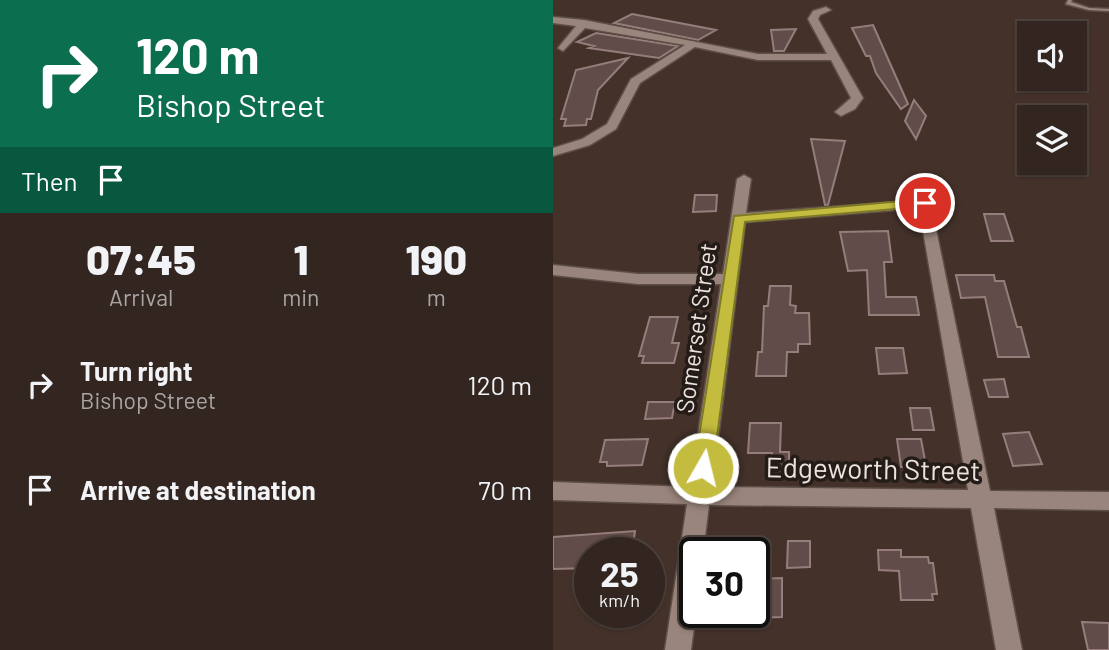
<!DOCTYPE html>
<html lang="en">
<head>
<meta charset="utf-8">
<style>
  :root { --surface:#332620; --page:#3b2e29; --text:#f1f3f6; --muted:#a9a5a5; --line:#4e433e }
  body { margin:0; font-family:Barlow,sans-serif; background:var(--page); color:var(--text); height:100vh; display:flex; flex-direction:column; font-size:26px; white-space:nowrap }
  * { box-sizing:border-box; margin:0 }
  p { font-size:23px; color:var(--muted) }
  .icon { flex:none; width:38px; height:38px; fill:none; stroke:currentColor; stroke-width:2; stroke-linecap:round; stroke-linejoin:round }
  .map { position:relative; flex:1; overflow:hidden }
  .drawer { display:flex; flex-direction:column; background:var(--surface); width:553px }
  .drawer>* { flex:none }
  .top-card { background:#0b6e4f; color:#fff; overflow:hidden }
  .buttons { position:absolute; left:464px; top:21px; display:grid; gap:14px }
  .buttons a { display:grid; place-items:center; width:70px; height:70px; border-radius:0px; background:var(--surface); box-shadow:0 2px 5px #0004,0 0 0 2px var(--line); font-size:35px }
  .speed { position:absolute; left:21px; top:537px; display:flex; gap:14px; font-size:35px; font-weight:700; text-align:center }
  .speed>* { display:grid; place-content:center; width:91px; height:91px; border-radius:50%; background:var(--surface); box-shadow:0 2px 5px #0004,0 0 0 2px var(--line); line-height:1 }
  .speed small { font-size:18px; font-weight:400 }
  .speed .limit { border:4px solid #111; border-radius:10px; background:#fff; color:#111 }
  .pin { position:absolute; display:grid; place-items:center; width:60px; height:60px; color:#fff; margin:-30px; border:4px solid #fff; border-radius:50%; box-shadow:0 2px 7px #0007 }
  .me { position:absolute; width:77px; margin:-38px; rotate:8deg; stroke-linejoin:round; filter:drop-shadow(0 0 5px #0008) }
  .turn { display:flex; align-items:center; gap:24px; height:147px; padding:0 21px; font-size:32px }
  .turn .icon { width:91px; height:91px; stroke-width:2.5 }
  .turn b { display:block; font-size:49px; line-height:60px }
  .then { display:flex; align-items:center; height:66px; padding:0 21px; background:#0003; gap:14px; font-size:26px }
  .eta { display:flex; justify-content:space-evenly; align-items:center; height:119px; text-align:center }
  .eta b { font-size:42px; font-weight:800; line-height:49px }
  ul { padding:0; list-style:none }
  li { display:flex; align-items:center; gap:21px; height:105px; padding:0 21px }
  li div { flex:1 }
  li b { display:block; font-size:26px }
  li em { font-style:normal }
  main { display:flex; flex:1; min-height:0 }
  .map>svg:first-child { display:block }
</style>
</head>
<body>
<main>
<section class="drawer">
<div class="top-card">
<div class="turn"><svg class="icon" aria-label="right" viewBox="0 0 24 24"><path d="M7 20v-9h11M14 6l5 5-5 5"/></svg><div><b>120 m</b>Bishop Street</div></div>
<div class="then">Then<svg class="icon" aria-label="arrive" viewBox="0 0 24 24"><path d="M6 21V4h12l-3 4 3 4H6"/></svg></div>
</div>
<div class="eta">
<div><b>07:45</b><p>Arrival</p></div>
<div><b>1</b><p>min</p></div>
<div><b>190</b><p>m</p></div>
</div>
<ul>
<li><svg class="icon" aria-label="right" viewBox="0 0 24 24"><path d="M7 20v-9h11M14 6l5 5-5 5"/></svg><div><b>Turn right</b><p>Bishop Street</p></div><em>120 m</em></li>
<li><svg class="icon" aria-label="arrive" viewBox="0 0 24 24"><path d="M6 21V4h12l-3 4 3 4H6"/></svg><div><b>Arrive at destination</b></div><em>70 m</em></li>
</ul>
</section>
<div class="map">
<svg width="556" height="650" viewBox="0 0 556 650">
  <rect width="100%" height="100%" fill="#44322a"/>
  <path fill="#614c4a" stroke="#957d7b" stroke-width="2" d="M79 14 163 30 145 40 61 23Z
    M320 25 355 104 348 109 323 73 317 56H313L299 28Z
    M243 29 231 51H221L218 30Z
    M43 33 125 46 106 58 36 48 41 46 24 42Z
    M75 58 45 90 38 119H34L33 125 11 126 13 119H8L23 70Z
    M361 100 373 116 363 139 352 121Z
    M258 139 292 141 275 205H272Z
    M142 195H164L163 211 140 212Z
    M431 214H451L460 241H438Z
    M335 231 339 262H331L333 297H363L366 315H316L314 270 295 271 287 232Z
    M403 275H441L442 281H451L464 327H468L476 357H445L432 297 408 298Z
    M217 286H238L237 305 243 306 242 313H256L257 344H245V352H234L233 376H203L205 352H209L211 306H215Z
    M97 317H125L119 343H126L121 363H89L91 356H86Z
    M323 348H350L354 373 326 374Z
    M451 379 455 397H436L431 380Z
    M95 402H122L119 418 92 419Z
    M357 408H377L381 430H360Z
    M197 423H228L227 452H236V474H218L219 453H195Z
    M476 432 489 464 460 466 450 434Z
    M95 439 89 465 54 466V462H47L52 440Z
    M344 439H368L373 466 348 467Z
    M82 531 79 553H37V568L0 569V537Z
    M235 541H257V567L234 568Z
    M325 550H348V557H375L376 563H380L384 594H379L380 600H348L346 571 326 570Z
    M229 578V617L201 618V579Z
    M529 622 556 623V650H535Z"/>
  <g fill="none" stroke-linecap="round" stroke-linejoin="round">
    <g stroke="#5d4e47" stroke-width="3">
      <path id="lane" d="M515 0H519L518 2 536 8 556 9V11L536 10 513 4Z"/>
    </g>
    <g stroke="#5d4e47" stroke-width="3">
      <path id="street" d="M273 7 278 10 267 15 265 19 310 98 302 109 288 116 282 112 298 98 278 60H205L142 47 87 83 63 129 37 145 0 156V148L29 139 54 124 78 79 132 45 32 28 10 51 5 48 23 26 0 23V17L31 20 205 54H274L255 19 260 11Z
        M191 175 198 179 193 213 377 200 437 491 556 492V510L441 508 469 650H443L418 508 156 505 150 553H142L143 612 138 650H112L134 504 0 500V482L137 487 168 284H85L0 275V265L85 274H170L184 179ZM366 208 415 490 159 487 192 222Z"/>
    </g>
    <use href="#lane" fill="#9a857c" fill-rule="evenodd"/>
    <use href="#street" fill="#9a857c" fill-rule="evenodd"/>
  </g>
  <path fill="#c4bc3e" stroke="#7f7a28" stroke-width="2" d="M372 199 377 201V206L192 222 160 468 157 474 150 476 143 474 141 468 181 216Z"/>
  <g text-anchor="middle" stroke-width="7" stroke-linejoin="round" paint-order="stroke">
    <g font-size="24" fill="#eee2dd" stroke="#241c18">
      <text transform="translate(144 328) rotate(-82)" y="8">Somerset Street</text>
    </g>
    <g font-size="28" fill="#eee2dd" stroke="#241c18">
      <text transform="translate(320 469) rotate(1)" y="10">Edgeworth Street</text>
    </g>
  </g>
</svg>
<div class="buttons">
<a><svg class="icon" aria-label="sound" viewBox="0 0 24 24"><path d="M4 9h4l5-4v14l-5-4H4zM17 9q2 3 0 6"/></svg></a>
<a><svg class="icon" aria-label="layers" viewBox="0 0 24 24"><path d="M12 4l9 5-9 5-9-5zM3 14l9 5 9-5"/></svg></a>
</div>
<div class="speed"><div>25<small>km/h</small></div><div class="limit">30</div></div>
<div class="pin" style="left:372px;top:203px;background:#d93025"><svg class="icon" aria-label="arrive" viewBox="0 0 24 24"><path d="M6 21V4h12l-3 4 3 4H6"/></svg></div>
<svg class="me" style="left:150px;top:468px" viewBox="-20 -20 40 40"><circle r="17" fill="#c4bc3e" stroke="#fff" stroke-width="3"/><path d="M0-11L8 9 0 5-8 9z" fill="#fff"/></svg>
</div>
</main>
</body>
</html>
